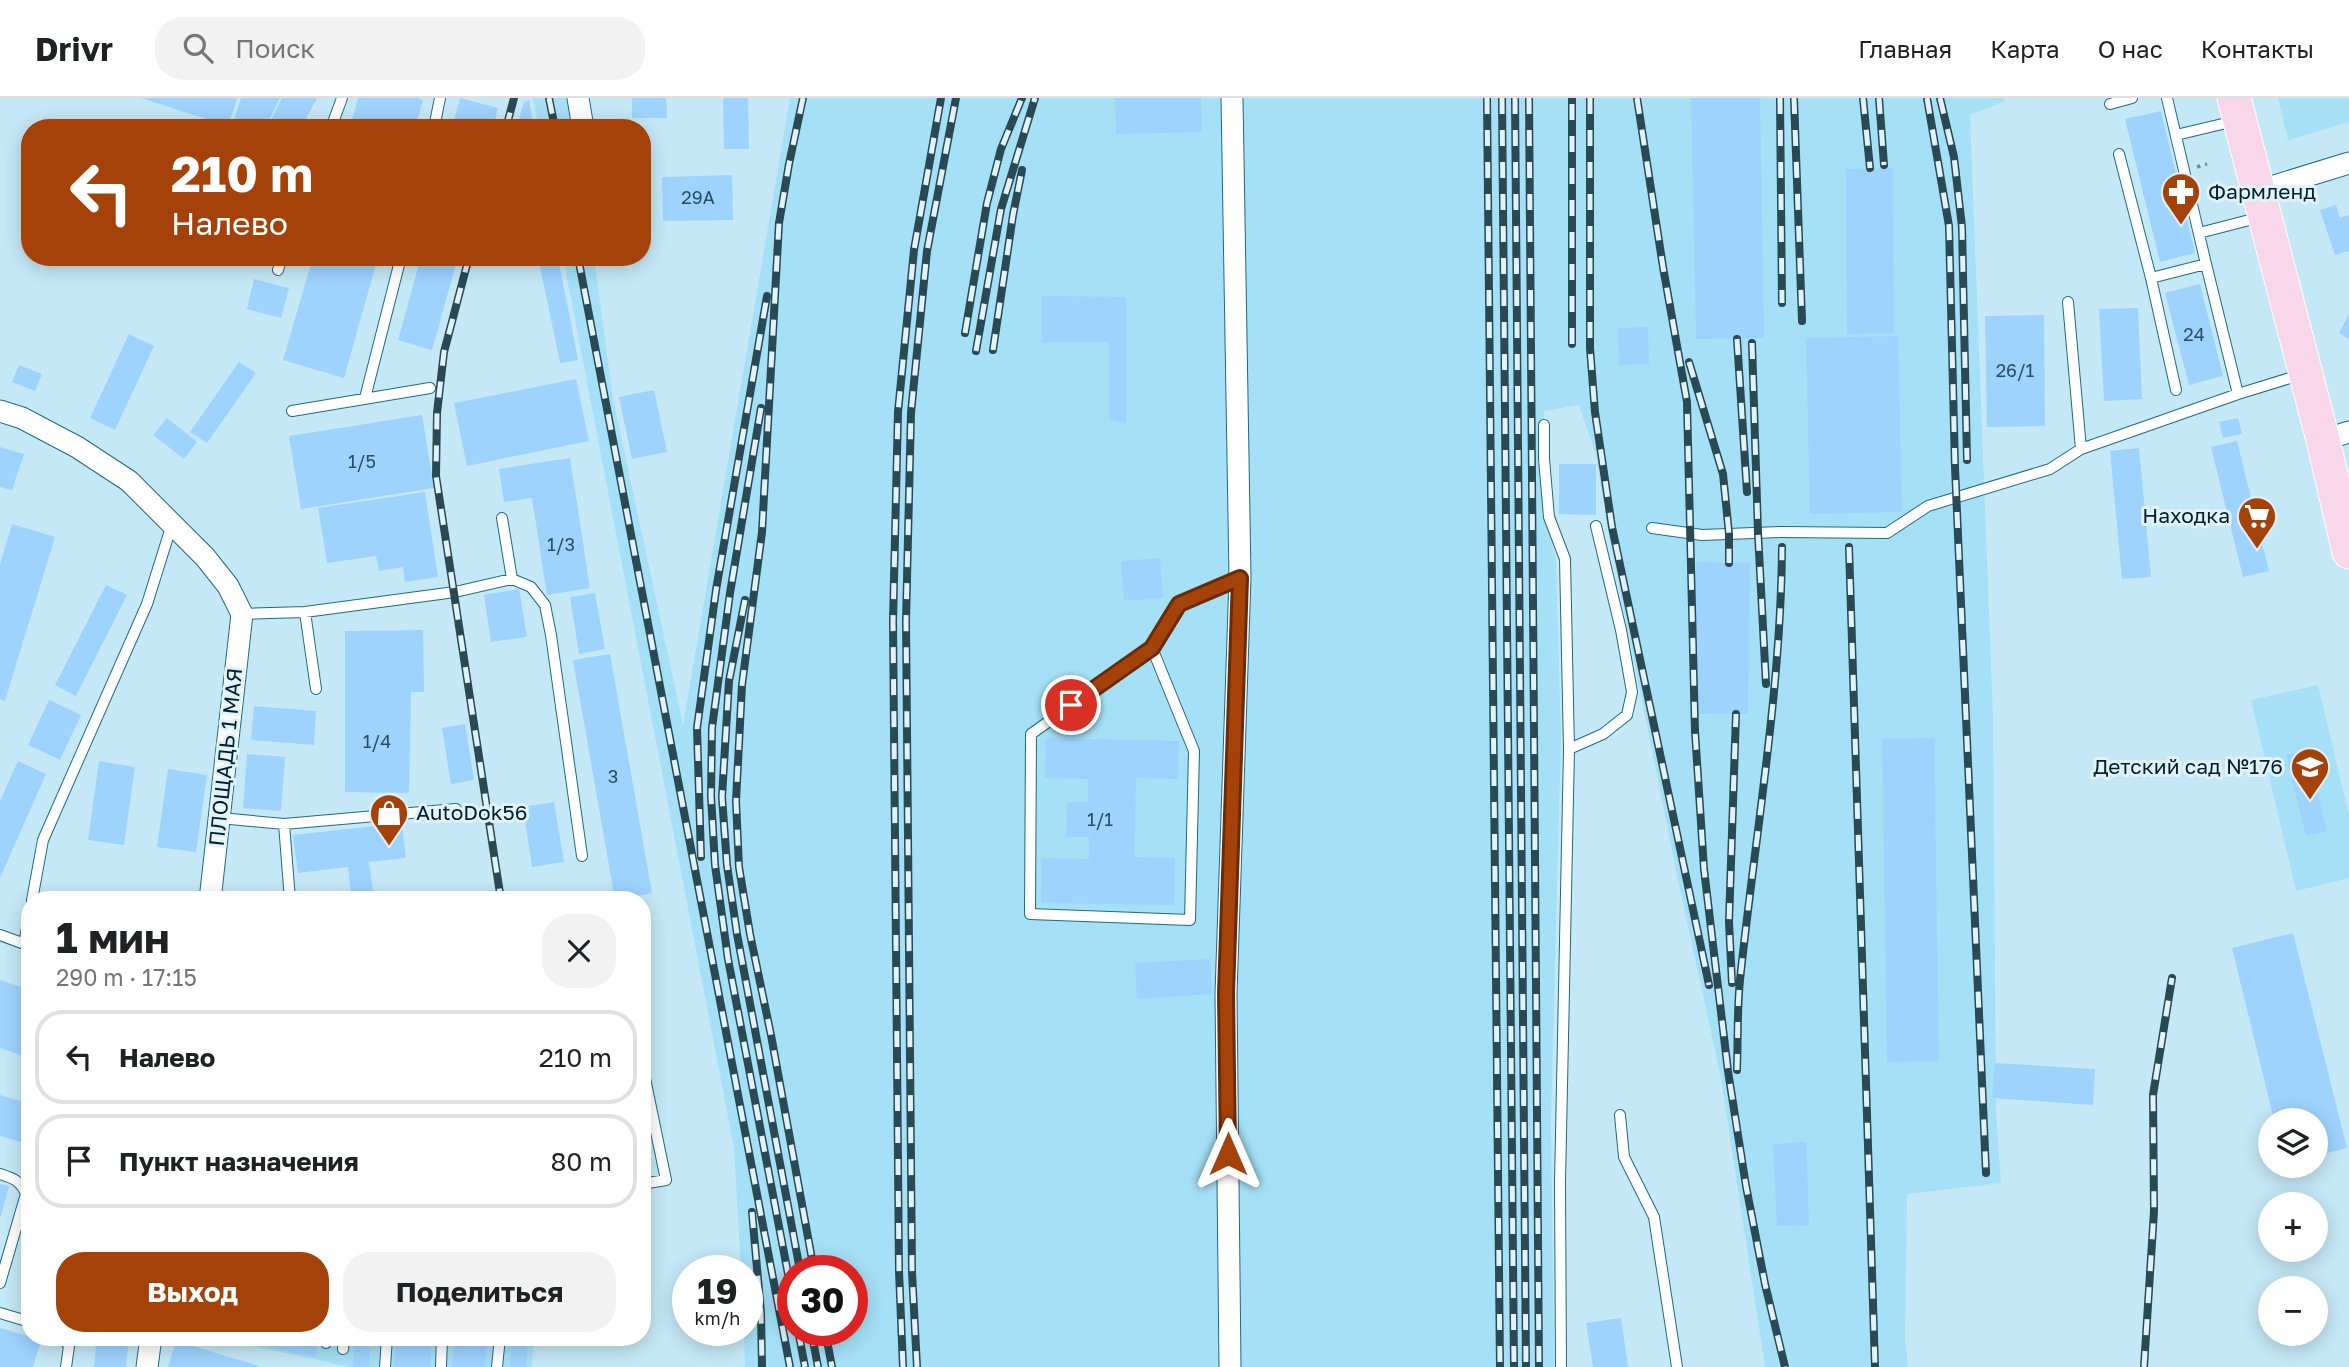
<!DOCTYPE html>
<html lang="ru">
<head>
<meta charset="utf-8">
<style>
  :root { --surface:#fff; --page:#f2f2f2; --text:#202124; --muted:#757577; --line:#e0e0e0; --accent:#a5420a }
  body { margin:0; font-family:"Golos Text",sans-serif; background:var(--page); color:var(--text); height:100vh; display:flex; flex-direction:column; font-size:26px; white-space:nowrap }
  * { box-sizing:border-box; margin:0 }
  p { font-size:23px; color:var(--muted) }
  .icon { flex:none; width:38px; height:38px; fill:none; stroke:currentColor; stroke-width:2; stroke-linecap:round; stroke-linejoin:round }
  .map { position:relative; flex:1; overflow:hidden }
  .sheet { position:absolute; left:21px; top:793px; width:630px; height:455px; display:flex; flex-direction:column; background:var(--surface); border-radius:28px; box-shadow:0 4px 18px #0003 }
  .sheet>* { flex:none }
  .guide { position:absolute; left:21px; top:21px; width:630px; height:147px; border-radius:28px; box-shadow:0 4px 18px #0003; background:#a5420a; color:#fff; overflow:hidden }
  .fabs { position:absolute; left:2258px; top:1010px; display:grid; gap:14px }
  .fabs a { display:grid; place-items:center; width:70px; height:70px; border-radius:50%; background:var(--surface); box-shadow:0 4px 18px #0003; font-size:35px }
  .speed { position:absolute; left:672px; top:1157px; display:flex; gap:14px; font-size:35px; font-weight:700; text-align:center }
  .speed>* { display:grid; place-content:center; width:91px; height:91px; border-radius:50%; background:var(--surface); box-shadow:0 4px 18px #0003; line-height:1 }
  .speed small { font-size:18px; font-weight:400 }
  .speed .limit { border:10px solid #d22; background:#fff; color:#111 }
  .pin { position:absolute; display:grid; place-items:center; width:60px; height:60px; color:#fff; margin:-30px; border:4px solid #fff; border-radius:50%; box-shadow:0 2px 7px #0007 }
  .me { position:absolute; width:77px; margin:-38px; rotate:0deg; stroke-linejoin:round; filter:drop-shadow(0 0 5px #0008) }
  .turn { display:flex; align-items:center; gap:24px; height:147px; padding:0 35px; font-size:32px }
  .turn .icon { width:91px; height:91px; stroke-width:2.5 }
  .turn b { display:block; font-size:49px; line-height:60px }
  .round { display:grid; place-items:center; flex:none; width:74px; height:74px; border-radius:28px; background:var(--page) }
  .head { display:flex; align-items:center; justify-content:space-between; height:119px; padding:0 35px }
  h1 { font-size:42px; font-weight:700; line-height:52px }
  .action { display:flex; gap:14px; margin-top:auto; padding:14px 35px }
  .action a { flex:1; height:80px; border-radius:28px; background:var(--accent); color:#fff; font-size:28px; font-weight:700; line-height:80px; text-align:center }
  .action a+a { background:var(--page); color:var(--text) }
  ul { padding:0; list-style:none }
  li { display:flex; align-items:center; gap:21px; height:94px; margin:0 14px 10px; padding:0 21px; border:4px solid var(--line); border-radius:28px }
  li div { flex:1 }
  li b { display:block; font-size:26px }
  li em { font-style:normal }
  header { display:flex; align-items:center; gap:42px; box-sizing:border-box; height:98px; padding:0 35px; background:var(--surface); border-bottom:2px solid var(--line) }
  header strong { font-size:33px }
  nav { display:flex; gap:38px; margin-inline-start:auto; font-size:24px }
  .search { width:490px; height:63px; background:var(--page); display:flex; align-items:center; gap:18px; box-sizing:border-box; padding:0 24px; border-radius:28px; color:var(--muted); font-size:26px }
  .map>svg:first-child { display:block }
</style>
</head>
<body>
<header>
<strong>Drivr</strong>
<div class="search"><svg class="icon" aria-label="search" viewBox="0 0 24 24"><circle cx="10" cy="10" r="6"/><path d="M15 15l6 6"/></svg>Поиск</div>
<nav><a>Главная</a><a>Карта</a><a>О нас</a><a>Контакты</a></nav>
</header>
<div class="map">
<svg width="2349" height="1269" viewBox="0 0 2349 1269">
  <rect width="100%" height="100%" fill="#c5e8f6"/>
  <path fill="#a5e0f6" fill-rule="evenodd" d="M533 0H568L573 30H539Z
    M790 0H2003L2005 3 1970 17 1993 619 1996 1013 2001 1085 1907 1096 1905 1240 1908 1269H1765L1721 980 1678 782 1608 433 1596 357 1579 307 1544 313 1543 414 1556 460 1561 639 1551 1020 1554 1269H745L744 1232H747V1172H741L734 1050 563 159H594L613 301 683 627ZM793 1172H852V1232H793Z
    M2278 0H2349V24L2288 42Z
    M2318 587 2349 717V780L2296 793 2251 602Z
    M220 1239H534L532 1269H350L220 1241Z"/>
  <path fill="#9ed3fe" d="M141 0H235L237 1 228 28Z
    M241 0H280L265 30H235L232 29Z
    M282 0H317L301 30H267Z
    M358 0H418L423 2 415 30H350Z
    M460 0 498 10 493 30H452Z
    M632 0H666L667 20H632Z
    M723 0H748L749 51H724Z
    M1115 0H1201L1202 34 1116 36Z
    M1691 0H1760L1764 240 1696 241Z
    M529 2 534 30H516L524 4Z
    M2161 13 2195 155 2160 164 2125 21Z
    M1893 70 1894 235 1847 236 1846 71Z
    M732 77 733 122 663 123 662 79Z
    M2336 107 2340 120 2348 117 2349 118V153L2335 157 2320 112Z
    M313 159H378L344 280 283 262Z
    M421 159H458L432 252 398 242Z
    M538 159H558L578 262 560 265Z
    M254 181 289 190 281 220 247 211Z
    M2200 186 2223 278 2189 287 2165 195Z
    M1042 198 1126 199V326L1109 321V244H1042Z
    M2138 210 2142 301 2104 303 2099 211Z
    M2349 216V241L2339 235Z
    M2044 217 2045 328 1987 329 1985 218Z
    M1648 229 1649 266 1619 267 1618 230Z
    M129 236 154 248 115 332 90 320Z
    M1898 238 1902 414 1810 416 1806 240Z
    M239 264 256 275 207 345 190 334Z
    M19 267 42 276 35 293 12 284Z
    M576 281 589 343 467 368 454 305Z
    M654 292 667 354 632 361 619 299Z
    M422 317 434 390 301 411 289 338Z
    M167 320 197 344 184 361 153 337Z
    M2238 320 2242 336 2223 340 2219 324Z
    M2237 343 2269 473 2243 479 2211 349Z
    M0 349 24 356 12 392 0 389Z
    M2139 350 2151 479 2122 481 2110 353Z
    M570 360 590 490 547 497 532 400 504 404 499 371Z
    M1559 366H1596V417L1559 416Z
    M425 394 438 479 405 484 403 469 379 473 376 458 327 465 318 410Z
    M12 426 55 439 5 603 0 601V466Z
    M1160 460 1163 500 1124 503 1121 463Z
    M1696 464 1750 465 1748 616H1695Z
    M106 487 127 497 76 598 55 587Z
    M519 491 527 539 491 544 484 497Z
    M595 495 605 551 579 556 570 499Z
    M423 532 424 594H411L409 695 345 694V533Z
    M610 556 652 795 618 802H615L573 562Z
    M49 602 81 617 60 662 28 647Z
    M254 608 316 613 314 647 251 642Z
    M465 626 474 682 451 686 442 630Z
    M1046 640 1179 643 1178 681 1136 680 1134 759 1175 760 1174 807 1041 805 1042 760 1089 761V739H1066L1067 704H1088V681L1045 680Z
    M1934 640 1939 963 1887 964 1882 641Z
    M2307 652 2327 733 2306 738 2286 657Z
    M247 656 285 659 281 713 243 710Z
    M18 663 46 676 0 780V703Z
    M99 663 135 669 124 747 88 742Z
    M168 671 207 677 196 754 157 749Z
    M554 704 564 764 532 769 523 709Z
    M402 725 406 760 369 764 374 802H302V800L351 794 348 769 298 775 293 737Z
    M2293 835 2347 1050 2315 1058V1022H2274L2232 850Z
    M1210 861 1212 896 1137 901 1135 865Z
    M0 882 30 892V960L0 950Z
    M1995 965 2095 971 2093 1007 1992 1000Z
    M0 997 30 1006V1015L21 1044 0 1038Z
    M1806 1044 1809 1127 1777 1128 1773 1046Z
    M0 1086 9 1088 1 1118H0Z
    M1621 1220 1628 1269H1593L1586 1225Z
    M0 1230 41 1242 33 1269H0Z
    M97 1239H129L126 1269H94Z
    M229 1239H318L316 1259 229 1240Z
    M355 1239H371L369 1269H353Z
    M397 1239H432L430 1269H394Z
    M454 1239H487L485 1269H452Z
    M512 1239H528L526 1269H510Z
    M176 1243 259 1268V1269H168Z"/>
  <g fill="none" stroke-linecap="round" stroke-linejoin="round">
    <g stroke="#1d6b83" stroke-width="12">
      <path id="lane" d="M2167 0 2206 166
        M2110 6 2132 0
        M331 30 342 0
        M434 30 440 0
        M2176 37 2235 23
        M2119 56 2151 180
        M2199 135 2261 119
        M278 172 282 159
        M2068 204 2081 351
        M2176 292 2151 180 2206 166 2238 296
        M365 300 401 159
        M292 313 430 290
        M1544 327V361L1549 419 1565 461 1569 651 1560 1084 1561 1269
        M502 420 512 481
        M1652 430 1702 437 1781 434 1887 435 1928 408 2050 371 2081 351 2238 296 2303 276
        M305 514 316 591
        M242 516 305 514 455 494 512 481 531 489 545 507 551 537 582 758
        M1152 550 1194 653 1190 822 1030 816 1031 636 1152 550 1179 506 1240 480
        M1569 651 1603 636 1627 617 1632 594 1621 532 1596 428
        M220 720 284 726 456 711
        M284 726 290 802
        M32 802 43 742 147 506 172 426
        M0 837 30 848
        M24 846 30 815
        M642 966 666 1082 642 1086
        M1620 1017 1624 1059 1654 1119 1677 1269
        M0 1076C13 1080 21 1083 26 1096L0 1185
        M0 1215 30 1224
        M62 1239 69 1248 66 1269
        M326 1245V1239
        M343 1251 344 1239
        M385 1269 387 1239
        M441 1269 442 1239
        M497 1269 500 1239"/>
    </g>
    <g stroke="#1d6b83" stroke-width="23">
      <path id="street" d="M578 0 583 30
        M2258 93 2349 65
        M0 313 22 320 77 349 129 383 205 459 228 488 242 516 210 802
        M2323 342 2349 334
        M147 1269 151 1239
        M1230 1269 1226 896 1240 480 1232 0"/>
    </g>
    <g stroke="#fff" stroke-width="35">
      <path id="primary" d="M2234 0 2323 342 2349 454"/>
    </g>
    <path stroke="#698a96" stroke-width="3.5" stroke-dasharray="3.5 5" stroke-linecap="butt" d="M2197 69 2207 66"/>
    <use href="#lane" stroke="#fff" stroke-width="10"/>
    <use href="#street" stroke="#fff" stroke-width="21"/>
    <use href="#primary" stroke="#f9d7eb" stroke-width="33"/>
    <g stroke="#294954" stroke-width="8">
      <path id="rail" d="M549 0 555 30
        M803 0 789 66 779 125 762 434 742 587 736 703 739 769 750 836 771 937 814 1172
        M1487 0 1500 1269
        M1502 0 1514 1269
        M1515 0 1526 1269
        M1529 0 1539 1269
        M1590 0V250L1595 314 1612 429 1709 887
        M1637 0 1663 169 1687 304 1695 633 1704 771 1728 973 1746 1088 1765 1186 1785 1269
        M1780 0 1782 205
        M1794 0 1802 223
        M1863 0 1870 70
        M1879 0 1884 67
        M1927 0 1949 128 1955 369 1986 1075
        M1940 0 1954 59 1962 129 1967 362
        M506 30 514 0
        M469 159 444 254 437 315 436 378 501 802
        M578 159 790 1269
        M965 235 987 105 1001 51 1022 0
        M1737 241 1747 394
        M1752 245 1758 435 1766 586
        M1572 246V0
        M993 252 1013 117 1022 72
        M976 253 1001 111 1035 0
        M1689 264 1723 376 1729 436V465
        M761 310 730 495 712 630 711 698 715 767 728 861 793 1202
        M1849 449 1875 1269
        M745 502 729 583 722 699 727 767 737 836 800 1172
        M701 759 697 630 716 492 767 198
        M1732 885 1729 824 1736 616
        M1737 972C1738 942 1737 912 1740 882 1755 738 1781 594 1782 449
        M752 1114 761 1215 762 1269
        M798 1232 805 1269
        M811 1232 818 1269
        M825 1232 832 1269
        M903 1269 899 1173 893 524 898 314 914 152 941 0
        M917 1269 912 1174 906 523 911 315 927 153 956 0
        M2144 1269 2154 1113 2153 997 2172 880"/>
    </g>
    <use href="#rail" stroke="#e1f2f9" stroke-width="5" stroke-dasharray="16" stroke-linecap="butt"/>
  </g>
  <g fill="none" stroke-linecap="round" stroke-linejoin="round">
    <g stroke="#6b2b06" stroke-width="18">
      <path id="route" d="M1071 607 1152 550 1179 506 1240 480 1226 895 1228 1056"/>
    </g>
    <use href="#route" stroke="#a5420a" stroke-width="12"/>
  </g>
  <defs>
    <g id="pharmacy-pin" transform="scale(2.0125)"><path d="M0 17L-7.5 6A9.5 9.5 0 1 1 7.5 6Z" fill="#a5420a" stroke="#e1f2f9"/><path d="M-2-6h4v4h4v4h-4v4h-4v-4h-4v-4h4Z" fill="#fff"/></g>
    <g id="supermarket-pin" transform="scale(2.0125)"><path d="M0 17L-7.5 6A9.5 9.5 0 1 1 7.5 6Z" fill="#a5420a" stroke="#e1f2f9"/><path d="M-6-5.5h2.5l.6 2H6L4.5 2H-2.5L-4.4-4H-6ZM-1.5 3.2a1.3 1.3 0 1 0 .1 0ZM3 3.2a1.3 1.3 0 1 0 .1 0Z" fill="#fff"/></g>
    <g id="school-pin" transform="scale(2.0125)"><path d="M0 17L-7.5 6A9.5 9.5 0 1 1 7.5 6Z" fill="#a5420a" stroke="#e1f2f9"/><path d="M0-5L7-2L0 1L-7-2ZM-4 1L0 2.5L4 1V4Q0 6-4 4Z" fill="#fff"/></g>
    <g id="shop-pin" transform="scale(2.0125)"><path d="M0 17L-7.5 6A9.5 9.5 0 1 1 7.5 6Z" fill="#a5420a" stroke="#e1f2f9"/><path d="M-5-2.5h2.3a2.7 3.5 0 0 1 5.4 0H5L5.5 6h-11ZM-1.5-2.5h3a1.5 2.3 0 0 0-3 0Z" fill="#fff"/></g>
  </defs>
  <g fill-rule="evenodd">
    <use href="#pharmacy-pin" x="2181" y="94"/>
    <use href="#supermarket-pin" x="2257" y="418"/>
    <use href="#school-pin" x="2310" y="669"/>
    <use href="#shop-pin" x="389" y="715"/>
  </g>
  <g text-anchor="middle" stroke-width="6" stroke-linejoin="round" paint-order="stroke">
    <g font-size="18" fill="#294e60">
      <text x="698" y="106">29А</text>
      <text x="2194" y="243">24</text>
      <text x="2015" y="279">26/1</text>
      <text x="362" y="370">1/5</text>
      <text x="561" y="453">1/3</text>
      <text x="377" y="650">1/4</text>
      <text x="613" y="685">3</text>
      <text x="1100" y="728">1/1</text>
    </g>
    <g font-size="21" fill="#02212b" stroke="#e1f2f9" text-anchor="start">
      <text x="2208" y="101">Фармленд</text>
      <text x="2230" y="425" text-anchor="end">Находка</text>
      <text x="2283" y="676" text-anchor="end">Детский сад №176</text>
      <text x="416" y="722">AutoDok56</text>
    </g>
    <g font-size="21" fill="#02212b" stroke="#e1f2f9">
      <text transform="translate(226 659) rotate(-84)" y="7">ПЛОЩАДЬ 1 МАЯ</text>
    </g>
  </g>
</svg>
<div class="fabs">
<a><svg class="icon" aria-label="layers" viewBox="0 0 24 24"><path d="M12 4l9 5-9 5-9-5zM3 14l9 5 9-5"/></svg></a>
<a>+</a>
<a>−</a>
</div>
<div class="speed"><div>19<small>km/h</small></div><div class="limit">30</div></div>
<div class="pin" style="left:1071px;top:607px;background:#d93025"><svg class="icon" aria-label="arrive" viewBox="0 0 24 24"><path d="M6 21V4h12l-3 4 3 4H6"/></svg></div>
<svg class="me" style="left:1228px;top:1056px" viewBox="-20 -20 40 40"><path d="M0-17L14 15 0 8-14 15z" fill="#a5420a" stroke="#fff" stroke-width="4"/></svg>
<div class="guide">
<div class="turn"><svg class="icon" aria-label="left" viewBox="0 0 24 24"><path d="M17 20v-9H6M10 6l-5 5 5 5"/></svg><div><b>210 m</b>Налево</div></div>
</div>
<section class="sheet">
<div class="head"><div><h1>1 мин</h1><p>290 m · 17:15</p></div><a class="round"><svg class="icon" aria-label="close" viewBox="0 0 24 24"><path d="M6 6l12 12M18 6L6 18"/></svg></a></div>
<ul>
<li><svg class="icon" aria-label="left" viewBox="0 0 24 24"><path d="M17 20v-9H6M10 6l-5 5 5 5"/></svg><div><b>Налево</b></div><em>210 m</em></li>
<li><svg class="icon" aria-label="arrive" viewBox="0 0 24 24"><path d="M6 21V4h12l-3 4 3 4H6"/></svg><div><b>Пункт назначения</b></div><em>80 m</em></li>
</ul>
<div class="action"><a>Выход</a><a>Поделиться</a></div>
</section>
</div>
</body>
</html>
